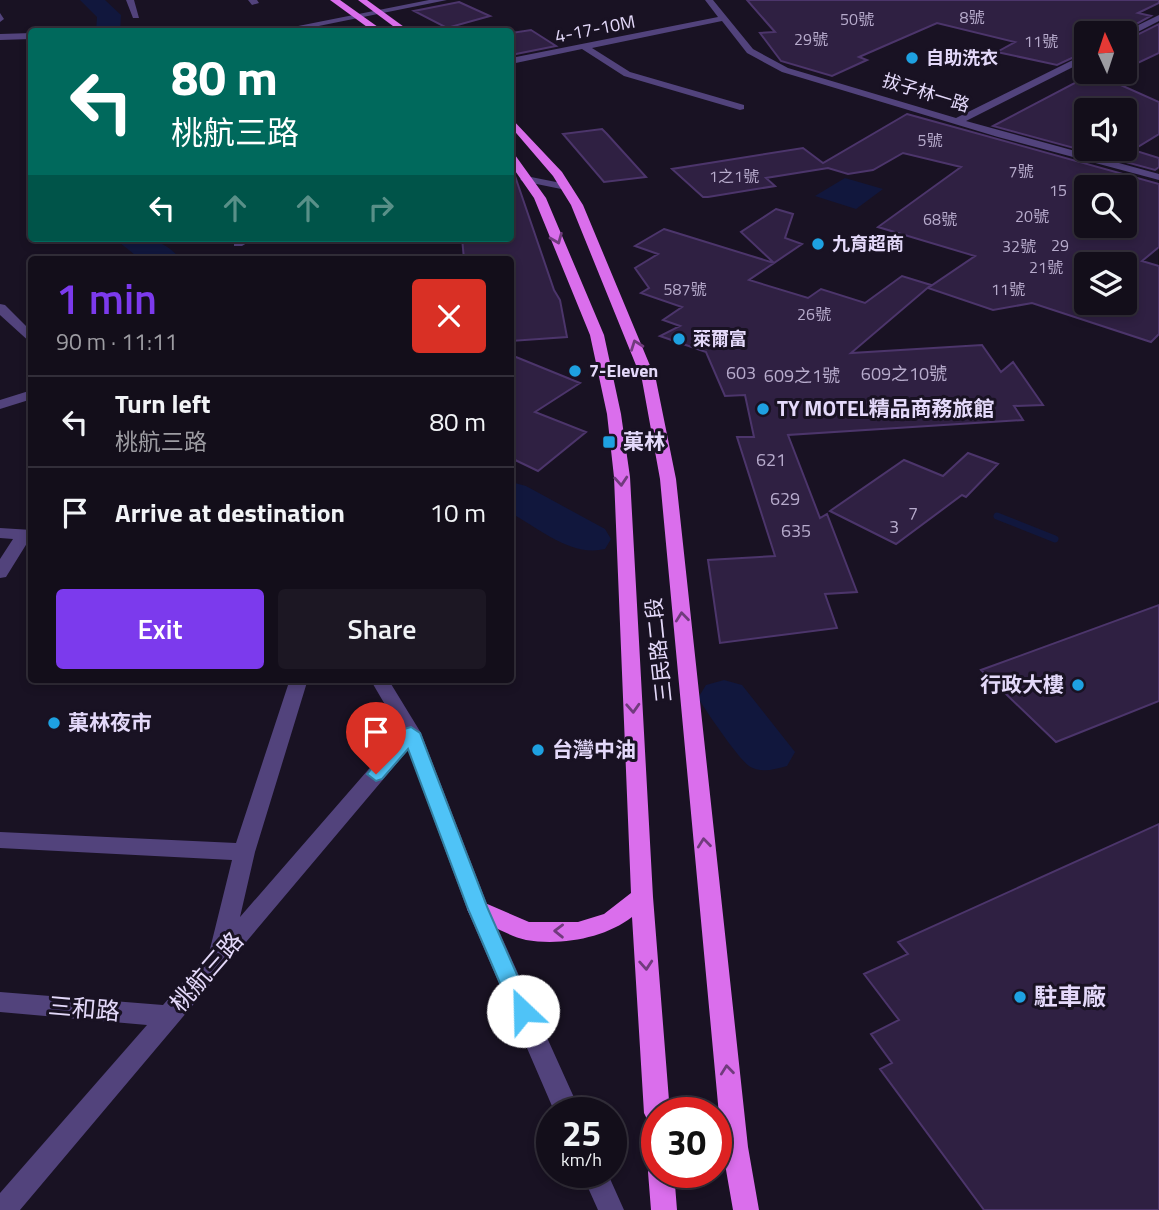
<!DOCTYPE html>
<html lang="en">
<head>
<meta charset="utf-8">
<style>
  :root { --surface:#130e1a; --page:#1c1723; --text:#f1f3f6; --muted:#9d9ca2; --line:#322e39; --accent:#7c3aed }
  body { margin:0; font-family:"Titillium Web","Noto Sans TC",sans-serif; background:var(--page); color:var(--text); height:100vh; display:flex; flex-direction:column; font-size:26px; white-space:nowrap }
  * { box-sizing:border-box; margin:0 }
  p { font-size:23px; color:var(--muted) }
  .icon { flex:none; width:38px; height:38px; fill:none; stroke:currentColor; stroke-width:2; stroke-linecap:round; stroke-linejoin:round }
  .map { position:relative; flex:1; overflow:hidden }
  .panel { position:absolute; left:28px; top:256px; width:486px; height:427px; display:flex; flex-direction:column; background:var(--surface); border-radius:7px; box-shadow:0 4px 10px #0003,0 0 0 2px var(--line) }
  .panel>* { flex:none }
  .guide { position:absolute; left:28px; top:28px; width:486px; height:214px; border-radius:7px; box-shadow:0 4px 10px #0003,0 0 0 2px var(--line); background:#00695c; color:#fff; overflow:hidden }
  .needle { width:46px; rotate:357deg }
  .buttons { position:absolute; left:1074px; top:21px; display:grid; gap:14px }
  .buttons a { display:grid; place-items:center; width:63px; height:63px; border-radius:7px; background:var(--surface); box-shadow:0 4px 10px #0003,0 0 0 2px var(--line); font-size:35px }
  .speed { position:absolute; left:536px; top:1097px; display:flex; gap:14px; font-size:35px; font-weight:700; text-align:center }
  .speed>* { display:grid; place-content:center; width:91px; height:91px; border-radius:50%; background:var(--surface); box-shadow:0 4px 10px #0003,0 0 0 2px var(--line); line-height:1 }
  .speed small { font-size:18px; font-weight:400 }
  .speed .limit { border:10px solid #d22; background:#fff; color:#111 }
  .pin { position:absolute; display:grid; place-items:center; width:60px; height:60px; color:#fff; margin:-72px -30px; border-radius:50% 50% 50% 0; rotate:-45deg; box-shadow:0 0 7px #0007 }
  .pin .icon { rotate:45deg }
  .me { position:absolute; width:77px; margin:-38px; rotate:336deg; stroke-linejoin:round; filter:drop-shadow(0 0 5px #0008) }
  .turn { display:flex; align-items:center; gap:24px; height:147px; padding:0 28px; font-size:32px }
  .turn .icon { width:91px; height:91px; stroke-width:2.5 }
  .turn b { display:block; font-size:49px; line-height:60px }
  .lanes { display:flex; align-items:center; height:66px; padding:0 28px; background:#0003; justify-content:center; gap:35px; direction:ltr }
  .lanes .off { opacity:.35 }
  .round { display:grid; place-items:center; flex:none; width:74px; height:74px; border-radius:7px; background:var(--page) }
  .head { display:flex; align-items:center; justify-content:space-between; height:119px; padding:0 28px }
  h1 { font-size:42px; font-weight:600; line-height:52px; color:var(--accent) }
  .action { display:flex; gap:14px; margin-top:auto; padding:14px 28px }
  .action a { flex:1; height:80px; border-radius:7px; background:var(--accent); color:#fff; font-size:28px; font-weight:600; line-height:80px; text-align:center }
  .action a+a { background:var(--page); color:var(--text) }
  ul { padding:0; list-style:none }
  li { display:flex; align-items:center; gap:21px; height:91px; padding:0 28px; border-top:2px solid var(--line) }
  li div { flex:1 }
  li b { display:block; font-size:26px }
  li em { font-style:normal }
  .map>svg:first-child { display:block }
</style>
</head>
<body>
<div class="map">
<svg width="1159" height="1210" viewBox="0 0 1159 1210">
  <rect width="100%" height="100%" fill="#191223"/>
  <path fill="#11173d" d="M845 178 883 189 856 209 815 196Z"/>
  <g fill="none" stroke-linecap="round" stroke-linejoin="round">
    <path stroke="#11173d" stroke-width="7" d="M997 516 1055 539"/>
    <path fill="#11173d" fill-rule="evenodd" d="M80 0H105L121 15 120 32H96L97 17Z
      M114 238C139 238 163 236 180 259H140Z
      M511 482 526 486 605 529 611 539 605 549C571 557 540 529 511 513Z
      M724 680 742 685 795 752 787 766C775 769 761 774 749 766 737 757 707 712 698 698L706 685Z"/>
  </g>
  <path fill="#2f2042" stroke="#4c356b" stroke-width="2" fill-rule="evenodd" d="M747 0H1159V3L1138 13 1151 16 1120 33H1087V51L1057 65 997 52 1015 42 937 23 859 57 867 60 832 76 781 61 760 33 775 32Z
    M459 2 490 16 447 28 414 11Z
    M1159 24V53L1125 69V38L1129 39Z
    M531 30 556 46 511 55V33Z
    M1087 63V72H1120L1109 77 1096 74 1159 102V134L1133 150 1159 158V167L1155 170 993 126 1094 73 1075 69ZM1087 110H1125V149H1087Z
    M907 114 1159 184V247L1142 261 1159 266V334L1151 342 1032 303 993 310 928 288 975 256 878 227 961 167 903 153 873 170 848 174 828 168 766 178 775 186 708 197H703L672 169 803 148 823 163ZM1087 187H1125V226H1087ZM1087 264H1125V303H1087Z
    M602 129 607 134 646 177 604 182 563 134Z
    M511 175 515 176 554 290 560 300 567 337 511 341V259H464L462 238H511Z
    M776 209 793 214 785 238 802 244 774 263 741 232Z
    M664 229 774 263 749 280 808 298 821 289 865 303 902 276 931 285 851 353 982 345 1001 372 1013 362 1043 405 1014 406 1023 420 788 435 820 518 827 514 857 592 825 594 837 628 720 643 708 560 775 556 737 437H754L745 395 725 396 706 352 660 336 680 326 663 320 682 307 641 293 649 288 635 268 658 254 635 246Z
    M511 355 580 383 535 412 586 432 538 471 511 458Z
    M968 453 998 464 966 497 962 495 896 544 830 511 904 460 943 476Z
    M1159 605V701L1056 742 981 670Z
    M1159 824V1210H984L880 1069 892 1063 871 1034 899 1020 864 974 908 954 898 942Z"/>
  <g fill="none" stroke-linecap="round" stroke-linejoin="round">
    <path fill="#52437c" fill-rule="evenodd" d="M126 0H134L139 18H133Z
      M248 0H257L259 3 252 5Z
      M429 0H447L289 32H268Z
      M705 0H713L753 49 788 68 956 118 1087 53V60L966 121 1159 174V180L998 137 782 72 747 53 722 21 592 48 630 72 744 105V109L740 110 624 76 582 49 511 64V58L718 17Z
      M0 13 4 19 0 22Z
      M1159 15V21L1128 37 1122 33Z
      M32 33V39L0 40V34Z
      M526 176 566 184 572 187 566 190 522 181 520 179Z
      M239 238H255L242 246H234V240Z
      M0 304 5 305 32 332V344L0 315Z
      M32 390V399L0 409V400Z
      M0 528 32 530V540H29L6 577 0 578V559L13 539 0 538Z
      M290 679H308L255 852 240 917 401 732 370 679H388L421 733 489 909 581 1113H555L467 909 408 750 20 1210H0V1193L147 1025 0 1012V992L163 1005 209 953 232 860 0 848V832L236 843Z
      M581 1172H607L624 1210H598Z"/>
    <path fill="#da6eec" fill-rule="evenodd" d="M330 0H340L385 32H374Z
      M358 0H367L411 32H401Z
      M511 118 562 172 583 205 656 380 676 479 748 1147 759 1210H733L722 1147 660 479 642 380 571 205 553 176 511 127Z
      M511 154 515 155 546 198 604 335 621 414 630 477 653 897 670 1113H656V1124L648 1121 644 1113 632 917C605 938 561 946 526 940 508 936 488 923 470 915L467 909 470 903 478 900 529 922H578L604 914 631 893 614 477 607 414 590 335 534 198 511 165Z
      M656 1161V1172H674L677 1210H651L648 1172 652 1163Z"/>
  </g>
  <defs><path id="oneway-chevron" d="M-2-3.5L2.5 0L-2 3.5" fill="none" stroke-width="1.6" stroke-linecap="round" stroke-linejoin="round" transform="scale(1.75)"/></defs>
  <g stroke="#703b7d">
    <use href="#oneway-chevron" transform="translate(557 239) rotate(68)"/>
    <use href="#oneway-chevron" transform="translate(636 345) rotate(-110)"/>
    <use href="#oneway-chevron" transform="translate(621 481) rotate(86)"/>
    <use href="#oneway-chevron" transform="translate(682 617) rotate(-96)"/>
    <use href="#oneway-chevron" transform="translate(633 708) rotate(87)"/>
    <use href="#oneway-chevron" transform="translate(704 843) rotate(-96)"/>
    <use href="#oneway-chevron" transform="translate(559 931) rotate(-179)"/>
    <use href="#oneway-chevron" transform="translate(646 965) rotate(86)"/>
    <use href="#oneway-chevron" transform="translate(727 1070) rotate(-96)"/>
  </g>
  <path fill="#4fc3f7" stroke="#337fa1" stroke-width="2" d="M411 727 420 733 488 909 533 1011 530 1018 523 1020 515 1018 512 1011 468 909 408 749 382 779 376 781 367 774 404 729Z"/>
  <g fill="#1ea1e1" stroke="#191223" stroke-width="2.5">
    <circle cx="912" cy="58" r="7"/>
    <circle cx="818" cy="244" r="7"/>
    <circle cx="679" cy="339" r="7"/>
    <circle cx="575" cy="371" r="7"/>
    <circle cx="763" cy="409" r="7"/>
    <rect x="602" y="435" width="14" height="14" rx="3.5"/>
    <circle cx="1078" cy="685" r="7"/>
    <circle cx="54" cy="723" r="7"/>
    <circle cx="538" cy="750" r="7"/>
    <circle cx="1020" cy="997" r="7"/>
  </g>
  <g text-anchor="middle" stroke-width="6" stroke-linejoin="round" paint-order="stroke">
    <g font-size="16" fill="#b7abcc">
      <text x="972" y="23">8號</text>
      <text x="857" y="25">50號</text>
      <text x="811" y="45">29號</text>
      <text x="1041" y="47">11號</text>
      <text x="930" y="146">5號</text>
      <text x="1021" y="177">7號</text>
      <text x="734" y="182">1之1號</text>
      <text x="1058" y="196">15</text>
      <text x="1032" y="222">20號</text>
      <text x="940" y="225">68號</text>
      <text x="1060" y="251">29</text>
      <text x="1019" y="252">32號</text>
      <text x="1046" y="273">21號</text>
      <text x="685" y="295">587號</text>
      <text x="1008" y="295">11號</text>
      <text x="814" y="320">26號</text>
    </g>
    <g font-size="18" fill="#e4d9fa" stroke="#191223">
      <text transform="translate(595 29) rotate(-11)" y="6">4-17-10M</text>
      <text transform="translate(926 93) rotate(17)" y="6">拔子林一路</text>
    </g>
    <g font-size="18" font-weight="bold" fill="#e4d9fa" stroke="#191223" text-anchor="start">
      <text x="926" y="64">自助洗衣</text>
      <text x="832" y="250">九育超商</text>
      <text x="693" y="345">萊爾富</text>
      <text x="589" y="377">7-Eleven</text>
    </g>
    <g font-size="18" fill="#b7abcc">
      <text x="741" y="379">603</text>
      <text x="904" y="380">609之10號</text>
      <text x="802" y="382">609之1號</text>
      <text x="771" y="466">621</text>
      <text x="785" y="505">629</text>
      <text x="913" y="520">7</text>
      <text x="894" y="533">3</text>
      <text x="796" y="537">635</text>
    </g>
    <g font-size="21" font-weight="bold" fill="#e4d9fa" stroke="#191223" text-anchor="start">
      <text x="777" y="416">TY MOTEL精品商務旅館</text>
      <text x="623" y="449">菓林</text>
      <text x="1064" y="692" text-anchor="end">行政大樓</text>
      <text x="68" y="730">菓林夜市</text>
      <text x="552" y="757">台灣中油</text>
    </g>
    <g font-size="21" fill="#e4d9fa" stroke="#191223">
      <text transform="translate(659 650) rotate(-96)" y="7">三民路二段</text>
    </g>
    <g font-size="24" fill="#e4d9fa" stroke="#191223">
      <text transform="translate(207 972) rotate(-49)" y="8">桃航三路</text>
      <text transform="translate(84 1009) rotate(5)" y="8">三和路</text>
    </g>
    <g font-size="24" font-weight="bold" fill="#e4d9fa" stroke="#191223" text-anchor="start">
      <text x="1034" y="1005">駐車廠</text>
    </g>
  </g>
</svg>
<div class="buttons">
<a><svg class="needle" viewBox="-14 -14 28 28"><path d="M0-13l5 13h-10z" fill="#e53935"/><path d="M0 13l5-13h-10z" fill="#9d9ca2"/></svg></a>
<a><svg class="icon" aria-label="sound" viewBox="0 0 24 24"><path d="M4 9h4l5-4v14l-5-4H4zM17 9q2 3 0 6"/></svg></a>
<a><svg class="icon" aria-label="search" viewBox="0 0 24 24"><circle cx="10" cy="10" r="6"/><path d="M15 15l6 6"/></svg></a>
<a><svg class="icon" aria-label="layers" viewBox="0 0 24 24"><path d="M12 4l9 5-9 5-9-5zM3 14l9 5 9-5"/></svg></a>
</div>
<div class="speed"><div>25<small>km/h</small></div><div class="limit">30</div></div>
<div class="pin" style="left:376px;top:774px;background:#d93025"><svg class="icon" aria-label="arrive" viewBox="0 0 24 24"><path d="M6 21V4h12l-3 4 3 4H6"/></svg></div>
<svg class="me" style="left:523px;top:1011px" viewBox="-20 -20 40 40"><circle r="19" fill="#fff"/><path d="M0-13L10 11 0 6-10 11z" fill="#4fc3f7"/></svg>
<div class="guide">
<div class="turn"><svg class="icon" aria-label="left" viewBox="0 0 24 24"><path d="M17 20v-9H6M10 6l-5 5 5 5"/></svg><div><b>80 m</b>桃航三路</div></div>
<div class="lanes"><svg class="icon" aria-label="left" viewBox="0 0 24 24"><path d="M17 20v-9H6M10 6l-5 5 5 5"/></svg><svg class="icon off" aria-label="ahead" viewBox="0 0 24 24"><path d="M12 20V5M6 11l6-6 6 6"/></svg><svg class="icon off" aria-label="ahead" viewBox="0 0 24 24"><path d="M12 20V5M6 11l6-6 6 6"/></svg><svg class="icon off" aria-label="right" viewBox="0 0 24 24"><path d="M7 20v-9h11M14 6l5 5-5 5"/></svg></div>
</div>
<section class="panel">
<div class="head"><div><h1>1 min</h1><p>90 m · 11:11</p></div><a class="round" style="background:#d93025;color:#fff"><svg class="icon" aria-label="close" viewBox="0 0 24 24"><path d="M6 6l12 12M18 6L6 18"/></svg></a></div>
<ul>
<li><svg class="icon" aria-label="left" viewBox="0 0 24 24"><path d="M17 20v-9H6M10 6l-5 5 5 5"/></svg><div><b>Turn left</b><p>桃航三路</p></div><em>80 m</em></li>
<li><svg class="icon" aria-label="arrive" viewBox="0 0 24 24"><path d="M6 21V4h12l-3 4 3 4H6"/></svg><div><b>Arrive at destination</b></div><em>10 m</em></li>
</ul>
<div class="action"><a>Exit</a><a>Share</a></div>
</section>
</div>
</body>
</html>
